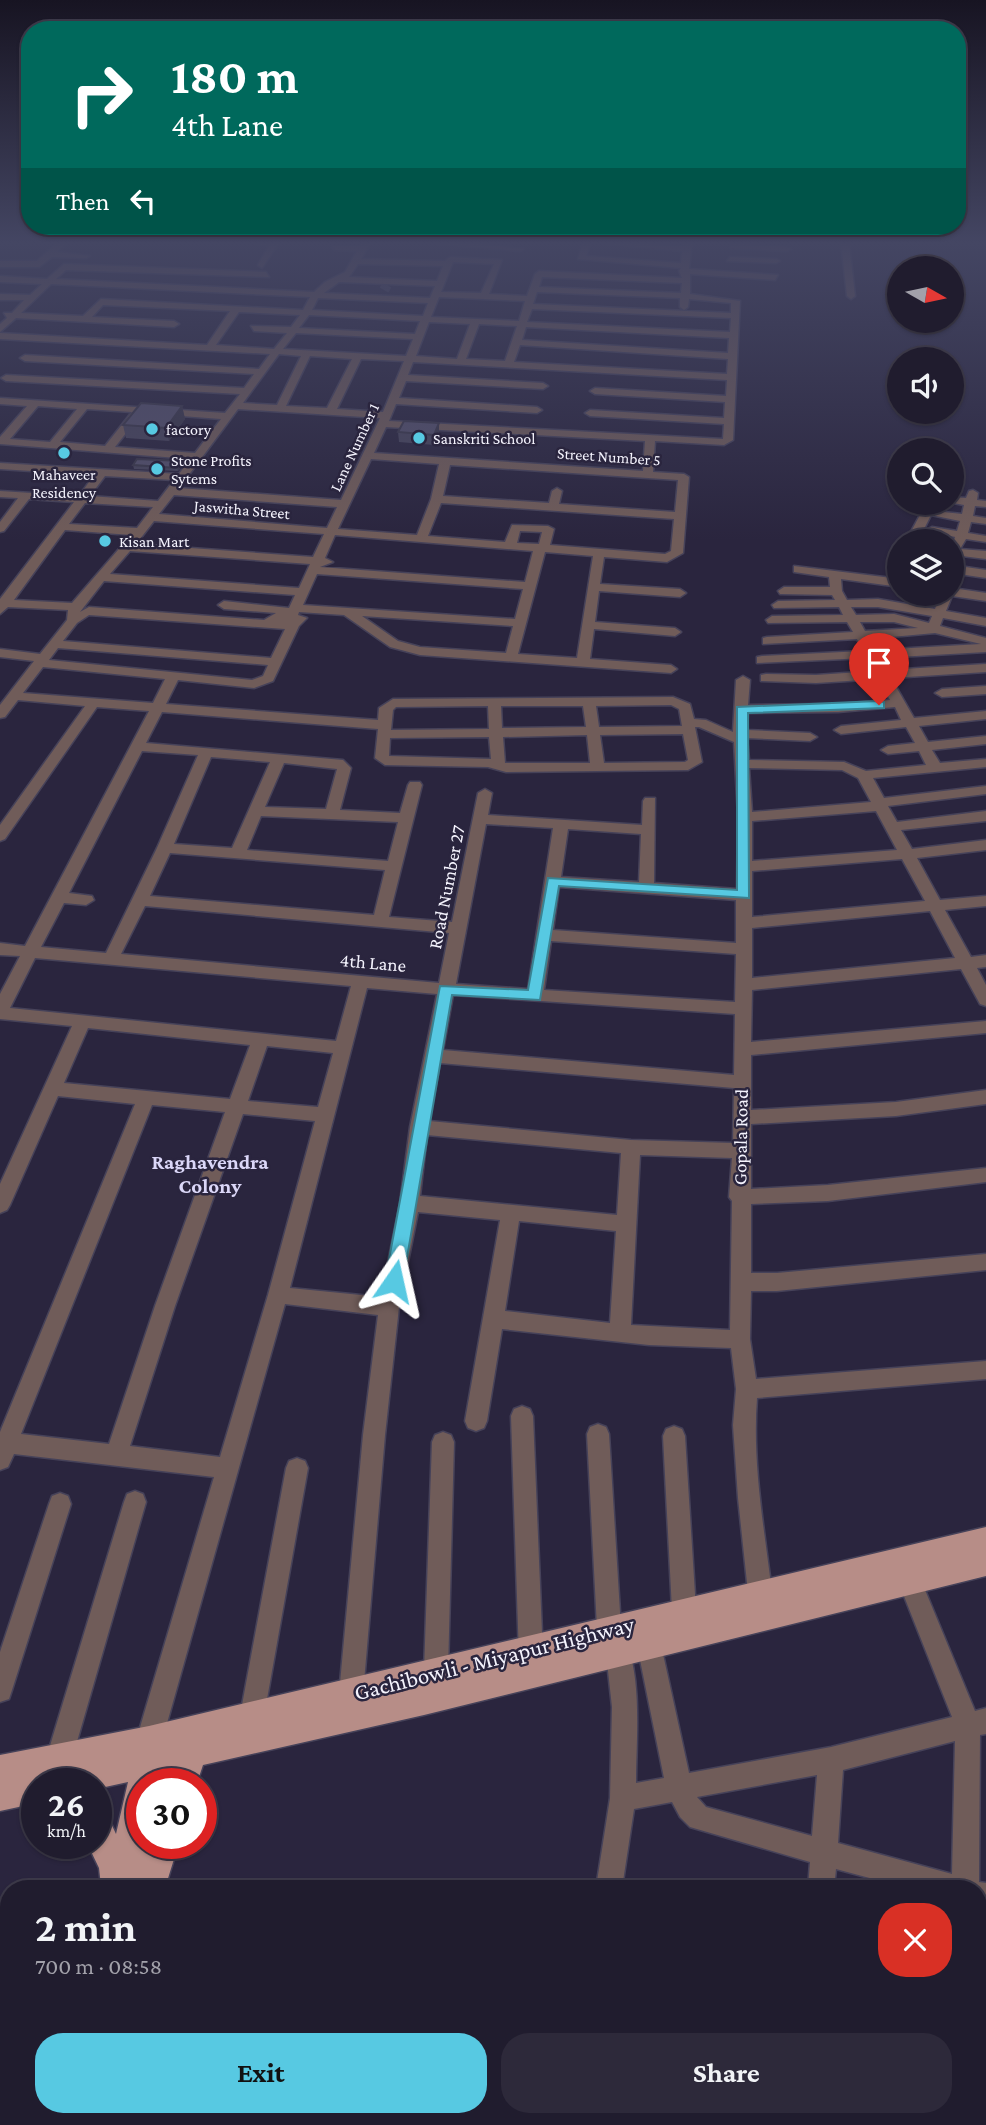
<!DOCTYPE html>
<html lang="en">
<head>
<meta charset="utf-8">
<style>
  :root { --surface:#201c2e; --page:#2d293a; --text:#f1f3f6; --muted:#a2a1aa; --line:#3d3a4a; --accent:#57c9e2 }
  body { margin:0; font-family:"Crimson Pro",serif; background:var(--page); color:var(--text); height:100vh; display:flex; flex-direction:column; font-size:26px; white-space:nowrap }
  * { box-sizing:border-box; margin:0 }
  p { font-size:23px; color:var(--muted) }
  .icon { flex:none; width:38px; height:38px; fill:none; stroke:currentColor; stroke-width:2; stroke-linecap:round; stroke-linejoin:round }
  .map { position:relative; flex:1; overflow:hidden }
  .side { position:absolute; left:0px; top:1880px; width:987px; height:247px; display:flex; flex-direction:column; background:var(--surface); border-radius:28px 28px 0 0; box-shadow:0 2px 5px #0004,0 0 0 2px var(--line) }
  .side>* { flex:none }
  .top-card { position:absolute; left:21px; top:21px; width:945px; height:214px; border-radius:28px; box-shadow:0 2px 5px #0004,0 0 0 2px var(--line); background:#00695c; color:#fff; overflow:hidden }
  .needle { width:46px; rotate:99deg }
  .tools { position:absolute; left:887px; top:256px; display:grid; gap:14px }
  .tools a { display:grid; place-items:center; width:77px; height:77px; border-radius:50%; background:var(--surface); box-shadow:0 2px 5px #0004,0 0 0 2px var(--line); font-size:35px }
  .speed { position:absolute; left:21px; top:1768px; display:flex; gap:14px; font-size:35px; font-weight:700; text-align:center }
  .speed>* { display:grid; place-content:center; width:91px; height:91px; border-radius:50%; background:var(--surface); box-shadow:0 2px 5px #0004,0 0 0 2px var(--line); line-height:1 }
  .speed small { font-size:18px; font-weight:400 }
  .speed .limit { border:10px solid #d22; background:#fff; color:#111 }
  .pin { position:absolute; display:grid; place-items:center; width:60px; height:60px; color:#fff; margin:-72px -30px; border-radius:50% 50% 50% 0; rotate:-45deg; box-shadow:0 0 7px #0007 }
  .pin .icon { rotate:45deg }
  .me { position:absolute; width:77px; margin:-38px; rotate:11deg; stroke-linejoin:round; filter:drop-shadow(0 0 5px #0008) }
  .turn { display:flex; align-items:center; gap:24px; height:147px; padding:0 35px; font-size:32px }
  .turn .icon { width:91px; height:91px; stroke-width:2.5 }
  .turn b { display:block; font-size:49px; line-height:60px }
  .then { display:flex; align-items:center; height:66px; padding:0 35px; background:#0003; gap:14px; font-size:26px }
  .round { display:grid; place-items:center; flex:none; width:74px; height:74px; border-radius:28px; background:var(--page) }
  .head { display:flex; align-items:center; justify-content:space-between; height:119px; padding:0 35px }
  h1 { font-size:42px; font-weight:700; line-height:52px }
  .button { display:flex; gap:14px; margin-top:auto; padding:14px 35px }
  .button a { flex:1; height:80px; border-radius:28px; background:var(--accent); color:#111; font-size:28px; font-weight:700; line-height:80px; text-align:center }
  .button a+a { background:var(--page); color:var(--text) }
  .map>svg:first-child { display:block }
</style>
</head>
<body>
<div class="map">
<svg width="986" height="2125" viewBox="0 0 986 2125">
  <rect width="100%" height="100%" fill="#2a253e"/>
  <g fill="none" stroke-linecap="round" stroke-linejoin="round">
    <path stroke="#48445b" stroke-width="10" stroke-dasharray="10 4.5" stroke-linecap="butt" d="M384 290 387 285"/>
    <g stroke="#464259" stroke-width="3">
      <path id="minor" d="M58 242H67L57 252 90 256 86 258 52 257 39 267H0V261H37Z
        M247 242H277L278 244 262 268 258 265 269 246Z
        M363 242H371L361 259 445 261 450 257 502 260 489 294 527 296 535 274 539 271 682 278 679 271 681 268 578 259 583 242H591L586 256 681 263 682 251 592 242 683 246 684 242H692L689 269 778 275 775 280 690 274V294L740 301 733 440 724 445 655 441 653 472 684 474 689 477 683 553 667 562 604 557 600 584 680 589 686 593 680 597 599 591 595 622 675 628 681 632 675 636 594 629 590 659 671 665 677 669 671 673 420 655 390 647 344 615 299 612 298 615 307 618 299 626 273 681 254 688 178 680 166 704 378 720 379 708 393 699 673 697 690 704 694 719 706 720 733 732 736 680 743 676 750 680 748 705 838 704 890 700 879 679 816 683 761 681V675L766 674 816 675 875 671 867 658 757 663V657L762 656 863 651 857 639 763 644V638L767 637 853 632 847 622 768 623 766 620 772 616 843 615 839 607 774 608 772 605 778 601 835 600 832 595 780 594 778 591 784 587H830L829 577 794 572V566L900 579V587L841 579 842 591 847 600 878 599 935 609 941 593H952V588L986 593V601L952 596 946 611 986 618V626L943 618 940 626 986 638V652L880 658 887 670 986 664V672L891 678 914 718 986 711V719L919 726 928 742 986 736V744L932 750 940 763 986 759V767L873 778 884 798 986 786V794L888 806 897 822 986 811V821L901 830 912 849 986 840V850L917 858 940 900 986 896V906L945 910 971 957 986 955V967L977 968 986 985V1006L980 1004 961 969 752 990 751 1042 986 1021V1033L751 1055V1110L896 1102 986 1090V1104L896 1116 751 1124V1189L828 1185 986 1168V1182L828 1201 751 1204V1273H777L986 1254V1270L777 1291H751L750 1339 756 1379 986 1361V1379L757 1398C752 1462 764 1528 772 1592L768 1600 760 1604 752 1600 748 1592 738 1498 733 1425 736 1389 731 1348 649 1345 502 1329 487 1421 484 1428 476 1431 468 1428 465 1421 500 1220 418 1212 399 1307 385 1435 363 1694 360 1703 351 1706 342 1703 339 1694 363 1435 378 1315 285 1304 162 1741 158 1750 149 1754 140 1750 136 1741 214 1477 14 1454 8 1467 0 1470V1432L135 1104 58 1096 10 1205 7 1210 0 1213V1184L72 1026 0 1019V994L20 956 0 955V943L25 946 149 711 97 707 5 839 0 841V825L85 706 18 700 5 717 0 718V705L34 661 0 657V649L40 654 67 620 68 610 8 607 0 614V599L74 502 29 499 4 531 0 532V522L18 498 0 497V491L79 496 94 475 0 469V463L179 474 190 459 0 444V437L27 406 0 404V398L225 413 240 394 6 381 1 378 6 375 244 388 254 374 25 361 20 358 25 355 259 369 270 354 0 339V333L207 345 230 311 103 305 92 317 174 321 179 324 174 327 16 318 0 332V324L7 318 4 313H12L24 300H0V294L30 295 42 284 0 282V276L47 279 64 264 266 272 269 277 66 270 56 279 314 292 325 282 345 272 357 251 335 250 332 246H360ZM453 262 494 264 481 293 441 292ZM358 264 443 266 437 281 349 277ZM542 277 682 283 681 293 539 287ZM339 282 435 286 430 298 324 293ZM51 284 310 297 303 310 101 299 83 316 21 313ZM537 292 680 298V307L684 310 688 307 689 299 731 303V313L533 304ZM439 297 525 301 519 321 431 317ZM318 298 428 303 423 316 312 310ZM532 309 731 318 730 332 527 322ZM239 312 300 315 291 327 251 326 254 331 287 333 274 349 216 345ZM309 315 420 321 415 334 299 328ZM429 322 470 324 457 359 416 356ZM479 324 517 326 505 361 466 359ZM526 327 729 338 728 353 522 340ZM296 333 413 339 406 356 283 349ZM520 345 728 359 727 374 514 362ZM279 354 301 356 277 405 243 403ZM310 356 352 359 327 408 286 406ZM361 359 404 361 383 412 337 409ZM413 362 727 380 726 396 595 388 590 391 595 394 725 402 724 418 590 410 585 413 590 416 724 424 723 439 389 421 396 404 537 413 542 410 537 407 399 398 406 381 543 389 548 386 543 383 408 375ZM38 406 77 409 50 442 10 439ZM87 409 132 412 105 446 60 442ZM238 409 380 418 341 500 179 488ZM142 413 221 419 195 453 115 447ZM386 427 645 441 643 471 374 453ZM371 459 439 464 431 499 417 535 338 529ZM450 465 678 480 675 512 559 504 562 491 557 488 552 491 549 503 443 496ZM105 476 174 480 158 501 90 496ZM174 495 337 507 327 528 159 514ZM85 503 153 507 137 528 69 524ZM441 503 674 519 671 551 665 554 550 545 554 529 548 526 512 525 505 542 428 536ZM154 521 324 534 313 557 136 544ZM65 530 131 535 72 603 14 600ZM520 531 542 532 539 544 517 543ZM335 535 533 551 525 582 320 567 333 562 325 558ZM130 551 310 564 299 588 110 574ZM545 552 593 556 577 658 518 654ZM317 574 523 589 515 619 303 605ZM104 581 295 595 289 608 224 601 218 605 224 609 276 613 264 620 89 607 80 612ZM851 607H878L932 616 929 623 894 614 856 615ZM89 615 285 629 271 658 63 641 77 623ZM362 616 513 626 506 653 420 647 398 641ZM860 622H894L918 628 865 631ZM935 633 981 644 876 650 869 639ZM58 648 268 665 263 676 252 680 49 660ZM43 667 165 679 153 703 23 693ZM671 705 679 709 682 726 599 727 596 706ZM488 706 489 729 391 730 393 710 396 707ZM501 706H583L586 727 502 728ZM895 707 901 720 841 726 834 730 841 734 906 727 915 743 888 746 881 750 888 754 919 751 926 765 866 771 844 762 749 760 747 738 810 741 817 737 810 733 747 730 748 713 838 712ZM162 712 378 729 375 758 385 765 488 767 506 772 688 770 702 762 695 727H699L734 742 738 817 737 889 654 883 655 798H645L643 801 642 825 488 815 492 793 485 789 478 793 452 922 389 917 422 785 420 782H410L408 785 400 813 340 810 351 768 343 760 146 743ZM683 734 688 760 685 762 604 763 600 735ZM587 735 590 763H505L503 737ZM489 737 491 759 389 756 390 738ZM142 751 198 755 157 848 106 953 41 947 64 903 86 905 94 900 92 896 69 893ZM211 757 270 762 232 848 174 844ZM284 763 337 769 326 809 265 807ZM749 768 842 770 858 778 871 802 752 812ZM876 811 897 850 752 861V821ZM261 816 398 822 388 861 247 850ZM486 824 553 828 528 989 456 984ZM568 829 641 834 639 882 561 877ZM170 853 385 870 374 915 150 896ZM902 859 925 901 752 917V871ZM559 887 736 900V943L553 930ZM145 906 449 933 439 983 121 954ZM930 911 955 958 752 978V928ZM551 941 736 954 735 1002 544 990ZM35 958 351 986 336 1041 10 1008ZM367 988 437 994 410 1127 400 1203 381 1297 290 1288ZM453 995 735 1014 734 1075 443 1050ZM88 1028 250 1045 230 1099 64 1083ZM267 1046 333 1053 318 1107 248 1101ZM440 1063 734 1088 733 1143 631 1140 429 1121ZM152 1105 225 1112 155 1306 109 1444 21 1434ZM243 1114 315 1121 268 1295 220 1457 130 1446 175 1306ZM427 1135 621 1153 617 1215 420 1196ZM640 1155 732 1158 729 1197 732 1201 730 1330 631 1325ZM519 1221 616 1231 610 1323 505 1311Z
        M420 242H461L524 249 520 251Z
        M841 242H849L855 296 851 299 847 296Z
        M733 244 787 247 791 249 787 251 730 248Z
        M730 257 776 259 780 261 776 263 727 261Z
        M973 490 978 493 977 500 986 501V507L975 506 973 516 986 518V524L971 522 968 533 986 536V542L966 539 960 549 986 551V559L962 556 959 566 986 570V578L952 573V551L956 549 952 546 955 537 926 530 932 527 957 531 960 521 931 515 918 541H906L927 502H938L934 511 962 514 964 505 948 502H952V497L966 498 969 491Z
        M986 686V694L942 697 935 693 942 689Z
        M522 1406 530 1409 533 1416 543 1657 540 1666 531 1669 522 1666 519 1657 511 1416 514 1409Z
        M598 1424 606 1427 609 1434 621 1628 617 1636 609 1640 601 1636 597 1628 587 1434 590 1427Z
        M674 1426 682 1429 685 1436 696 1610 692 1618 684 1622 676 1618 672 1610 663 1436 666 1429Z
        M443 1432 451 1435 454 1442 448 1671 445 1680 436 1683 427 1680 424 1671 432 1442 435 1435Z
        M297 1458 305 1461 308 1468 264 1716 261 1725 252 1728 243 1725 240 1716 286 1468 289 1461Z
        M135 1491 143 1494 146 1502 72 1759 68 1768 59 1772 50 1768 46 1759 124 1502 127 1494Z
        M60 1493 68 1496 71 1504 12 1690 9 1699 0 1702V1652L49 1504 52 1496Z
        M910 1569 918 1573 975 1711 986 1708V1734L980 1735 979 1882 986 1883V1911L978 1909V1888H907L836 1869 834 1888H808L810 1862 690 1827 680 1817 672 1802 634 1809 622 1888H596L610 1798 612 1707 606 1653 609 1644 618 1641 627 1644C642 1683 636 1742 636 1783L664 1778 637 1645 640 1636 649 1633 658 1636 661 1645 689 1773 831 1747 952 1717 898 1581 902 1573ZM955 1741 952 1874 838 1843 843 1770ZM817 1775 812 1836 706 1807 697 1797Z
        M557 2118H587L586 2125H556Z
        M741 2118H814V2125H744Z
        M944 2118H974V2125H944Z"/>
    </g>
    <g stroke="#464259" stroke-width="3">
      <path id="major" d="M986 1527V1576L424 1715 203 1765 197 1783H167L170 1773 153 1776 156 1783H142V1843H146L144 1851 147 1843H179L165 1888 101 1886 99 1868 87 1843H96V1810L107 1815 116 1834 128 1782 96 1789V1783H37V1803L0 1811V1755L149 1726Z
        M14 2118H85L82 2125H11Z"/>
    </g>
    <use href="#minor" fill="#705c59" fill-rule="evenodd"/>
    <use href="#major" fill="#b78d87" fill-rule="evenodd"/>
  </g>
  <path fill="#47445b" d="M182 406 185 419 169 441 126 438 123 425Z
    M398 432 439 433 434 445 399 442Z
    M133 465H183L178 471 134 469Z"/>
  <path fill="#3a374a" d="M182 406 185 419 169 441 166 428Z
    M439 423V433L434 445V435Z
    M182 461 183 465 178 471 177 468Z"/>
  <path fill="#534f6a" stroke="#3a374a" stroke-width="2" d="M141 403 182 406 166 428 123 425Z
    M404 421 439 423 434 435 398 432Z
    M137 459 182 461 177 468 133 465Z"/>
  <linearGradient id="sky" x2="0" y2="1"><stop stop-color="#171422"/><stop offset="0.45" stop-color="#444663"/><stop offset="1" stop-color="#444663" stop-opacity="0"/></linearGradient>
  <rect width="986" height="540" fill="url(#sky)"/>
  <path fill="#57c9e2" stroke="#398393" stroke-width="2" d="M879 701 884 702V708L748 713 749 898 559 886 540 1000 452 995 403 1281 394 1289 388 1286 385 1281 440 986 528 990 548 878 737 890V707Z"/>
  <g fill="#57c9e2" stroke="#2a253e" stroke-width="2.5">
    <circle cx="152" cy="429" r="7"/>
    <circle cx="419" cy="438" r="7"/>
    <circle cx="64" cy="453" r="7"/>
    <circle cx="157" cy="469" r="7"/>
    <circle cx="105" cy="541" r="7"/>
  </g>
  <g text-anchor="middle" stroke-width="5" stroke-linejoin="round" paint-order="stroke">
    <g font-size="16" fill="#f4f3fd" stroke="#2a253e" text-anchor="start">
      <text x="166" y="435">factory</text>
      <text x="433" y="444">Sanskriti School</text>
      <text x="171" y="466">Stone Profits<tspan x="171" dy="18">Sytems</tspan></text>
      <text x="64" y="480" text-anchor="middle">Mahaveer<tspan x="64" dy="18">Residency</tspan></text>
      <text x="119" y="547">Kisan Mart</text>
    </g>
    <g font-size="16" fill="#f4f3fd" stroke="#2a253e">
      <text transform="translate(354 447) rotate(-65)" y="6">Lane Number 1</text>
      <text transform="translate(609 456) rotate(4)" y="6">Street Number 5</text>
      <text transform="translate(242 509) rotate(5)" y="6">Jaswitha Street</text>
    </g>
    <g font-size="19" fill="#f4f3fd" stroke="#2a253e">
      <text transform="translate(446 887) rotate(-79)" y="7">Road Number 27</text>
      <text transform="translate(373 962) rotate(5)" y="7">4th Lane</text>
      <text transform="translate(740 1137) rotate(-89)" y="7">Gopala Road</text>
    </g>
    <g font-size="21" font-weight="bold" fill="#dbd7f8" stroke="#2a253e">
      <text x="210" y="1169">Raghavendra<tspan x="210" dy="24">Colony</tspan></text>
    </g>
    <g font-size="23" fill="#f4f3fd" stroke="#2a253e">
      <text transform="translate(494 1658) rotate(-14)" y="8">Gachibowli - Miyapur Highway</text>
    </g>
  </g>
</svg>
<div class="tools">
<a><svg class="needle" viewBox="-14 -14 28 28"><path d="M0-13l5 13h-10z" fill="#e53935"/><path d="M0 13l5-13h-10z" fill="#a2a1aa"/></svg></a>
<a><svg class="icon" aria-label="sound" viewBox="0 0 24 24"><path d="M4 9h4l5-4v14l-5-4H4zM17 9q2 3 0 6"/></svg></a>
<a><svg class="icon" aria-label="search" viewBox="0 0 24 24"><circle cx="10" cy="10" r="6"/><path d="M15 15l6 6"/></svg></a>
<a><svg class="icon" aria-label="layers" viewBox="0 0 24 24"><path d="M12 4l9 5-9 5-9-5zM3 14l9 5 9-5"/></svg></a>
</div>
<div class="speed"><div>26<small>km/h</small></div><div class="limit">30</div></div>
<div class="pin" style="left:879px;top:705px;background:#d93025"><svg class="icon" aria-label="arrive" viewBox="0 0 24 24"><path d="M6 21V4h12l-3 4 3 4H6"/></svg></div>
<svg class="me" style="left:394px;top:1281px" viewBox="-20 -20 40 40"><path d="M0-17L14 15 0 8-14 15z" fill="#57c9e2" stroke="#fff" stroke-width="4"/></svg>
<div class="top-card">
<div class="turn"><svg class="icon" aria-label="right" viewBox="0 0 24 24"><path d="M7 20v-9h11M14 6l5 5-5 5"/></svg><div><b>180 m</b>4th Lane</div></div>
<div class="then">Then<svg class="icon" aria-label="left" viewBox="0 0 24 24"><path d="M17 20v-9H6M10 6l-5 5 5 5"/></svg></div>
</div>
<section class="side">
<div class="head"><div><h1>2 min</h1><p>700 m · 08:58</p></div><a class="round" style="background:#d93025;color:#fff"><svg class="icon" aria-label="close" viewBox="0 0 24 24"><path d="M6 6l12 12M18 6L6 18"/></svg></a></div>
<div class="button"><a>Exit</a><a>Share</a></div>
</section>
</div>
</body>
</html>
